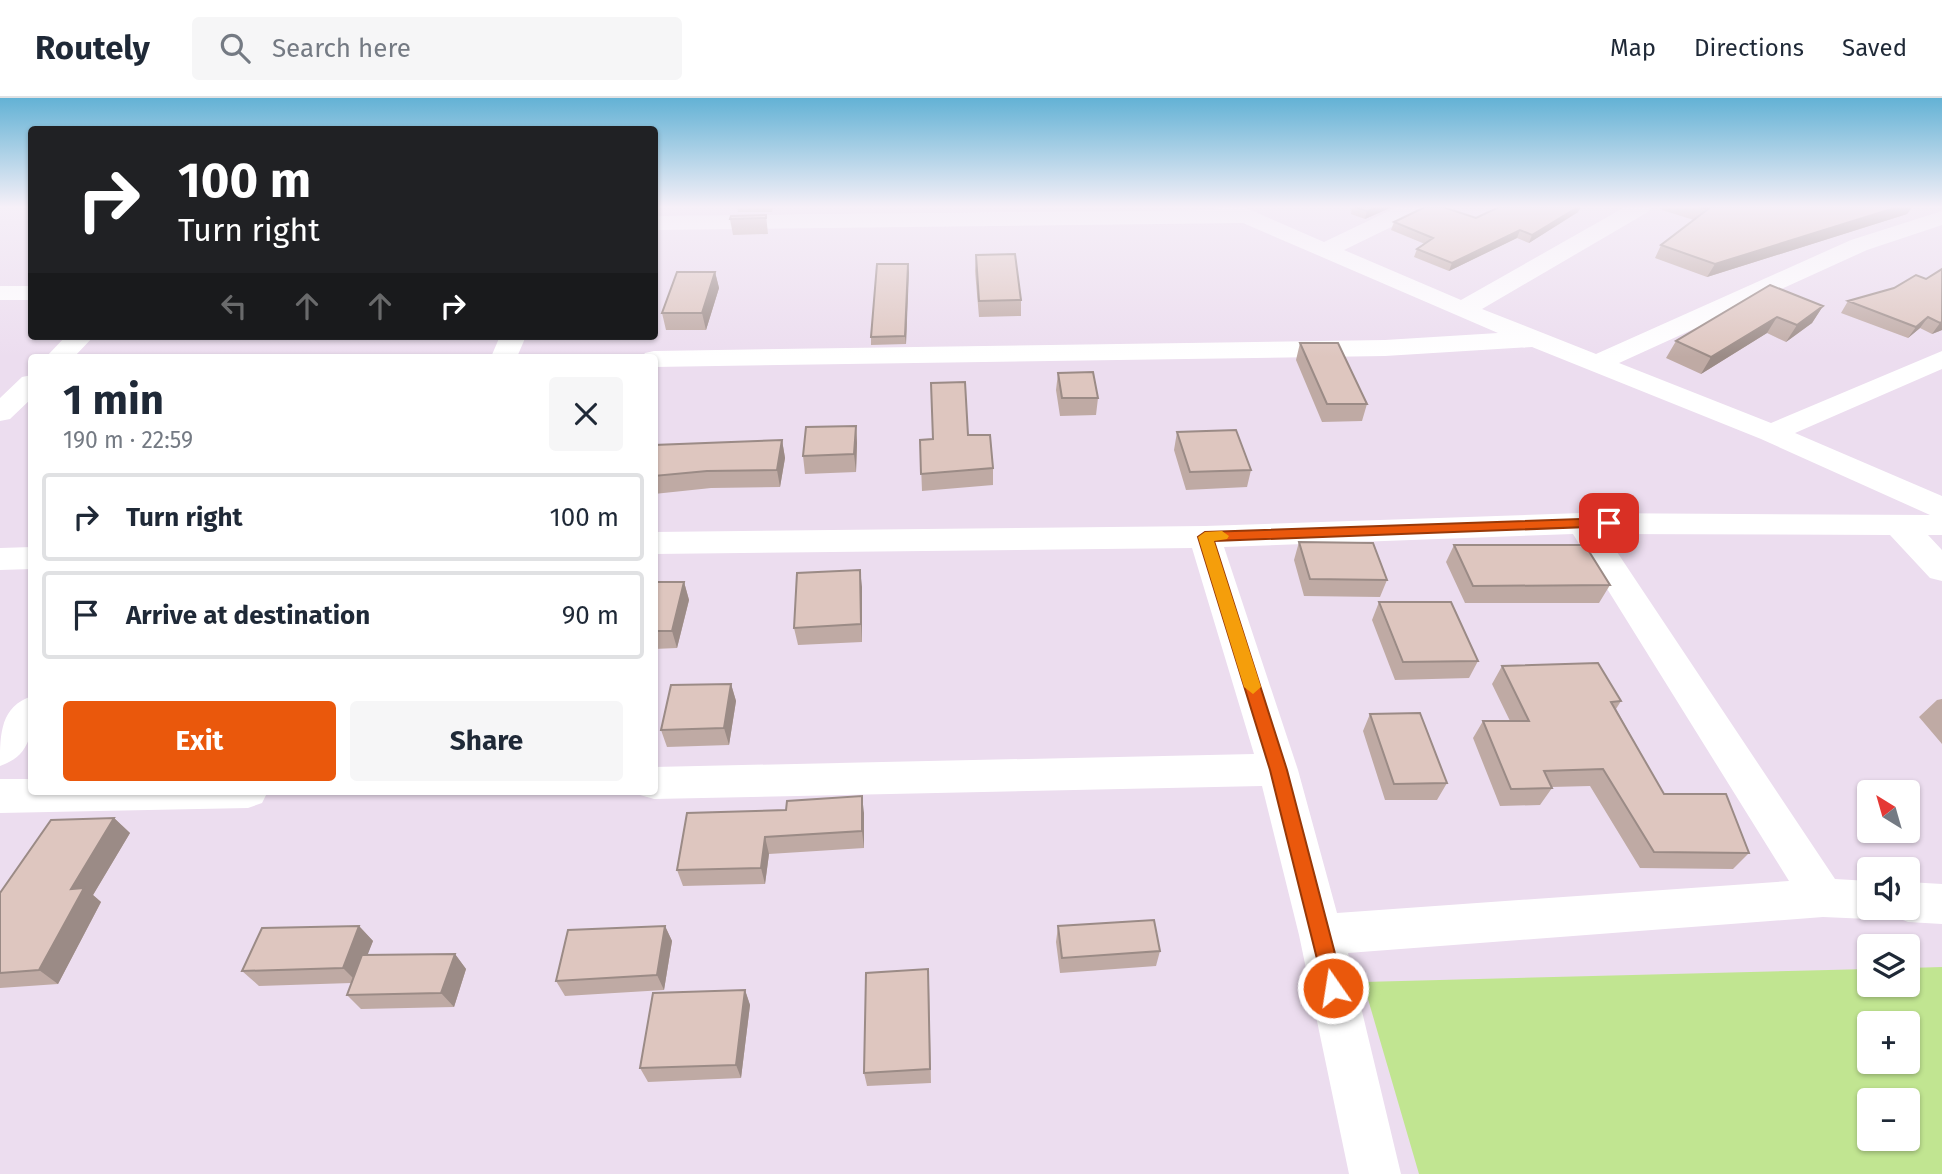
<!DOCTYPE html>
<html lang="en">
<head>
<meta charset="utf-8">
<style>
  :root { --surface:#fff; --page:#f6f6f7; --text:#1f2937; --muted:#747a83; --line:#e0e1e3; --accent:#ea580c }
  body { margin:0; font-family:"Fira Sans",sans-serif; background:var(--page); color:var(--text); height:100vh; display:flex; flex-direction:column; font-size:26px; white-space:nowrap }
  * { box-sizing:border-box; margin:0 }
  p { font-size:23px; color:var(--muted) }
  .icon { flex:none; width:38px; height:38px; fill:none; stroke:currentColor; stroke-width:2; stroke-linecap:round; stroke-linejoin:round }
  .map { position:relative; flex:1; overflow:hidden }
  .drawer { position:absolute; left:28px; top:256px; width:630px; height:441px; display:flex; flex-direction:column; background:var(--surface); border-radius:7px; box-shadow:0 2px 5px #0004 }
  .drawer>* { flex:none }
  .top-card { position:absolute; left:28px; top:28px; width:630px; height:214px; border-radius:7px; box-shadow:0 2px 5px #0004; background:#202124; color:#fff; overflow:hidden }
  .needle { width:46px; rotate:323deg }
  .fabs { position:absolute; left:1857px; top:682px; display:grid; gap:14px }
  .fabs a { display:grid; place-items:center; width:63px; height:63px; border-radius:7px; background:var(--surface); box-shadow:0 2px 5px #0004; font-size:35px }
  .pin { position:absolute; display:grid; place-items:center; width:60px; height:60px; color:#fff; margin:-30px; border-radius:14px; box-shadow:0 4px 10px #0006 }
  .me { position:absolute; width:77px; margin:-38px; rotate:347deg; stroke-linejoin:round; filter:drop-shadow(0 0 5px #0008) }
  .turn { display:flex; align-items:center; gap:24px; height:147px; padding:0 35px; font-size:32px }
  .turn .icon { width:91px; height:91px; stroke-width:2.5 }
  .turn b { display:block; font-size:49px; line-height:60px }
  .lanes { display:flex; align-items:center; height:66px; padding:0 35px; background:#0003; justify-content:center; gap:35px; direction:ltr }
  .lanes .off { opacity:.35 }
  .round { display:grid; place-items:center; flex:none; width:74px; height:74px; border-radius:7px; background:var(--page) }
  .head { display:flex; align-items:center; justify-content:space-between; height:119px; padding:0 35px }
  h1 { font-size:42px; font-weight:700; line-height:52px }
  .primary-button { display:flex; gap:14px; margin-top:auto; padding:14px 35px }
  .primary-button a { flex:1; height:80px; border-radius:7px; background:var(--accent); color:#fff; font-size:28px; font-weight:700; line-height:80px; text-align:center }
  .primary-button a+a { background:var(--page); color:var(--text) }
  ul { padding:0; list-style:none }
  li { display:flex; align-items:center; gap:21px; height:88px; margin:0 14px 10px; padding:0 21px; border:4px solid var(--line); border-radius:7px }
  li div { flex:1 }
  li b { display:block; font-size:26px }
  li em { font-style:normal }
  header { display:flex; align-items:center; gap:42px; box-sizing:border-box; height:98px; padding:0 35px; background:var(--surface); border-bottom:2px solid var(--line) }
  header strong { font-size:33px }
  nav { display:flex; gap:38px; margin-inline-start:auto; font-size:24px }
  .search { width:490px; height:63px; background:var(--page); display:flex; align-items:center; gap:18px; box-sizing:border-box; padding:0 24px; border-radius:7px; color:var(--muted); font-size:26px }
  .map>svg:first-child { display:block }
</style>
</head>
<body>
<header>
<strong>Routely</strong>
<div class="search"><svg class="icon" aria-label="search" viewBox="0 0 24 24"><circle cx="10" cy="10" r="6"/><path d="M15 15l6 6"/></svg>Search here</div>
<nav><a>Map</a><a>Directions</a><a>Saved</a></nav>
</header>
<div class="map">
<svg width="1942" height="1076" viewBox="0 0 1942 1076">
  <rect width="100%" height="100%" fill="#ecddef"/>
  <path fill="#c1e591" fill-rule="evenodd" d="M1942 869V1076H1419L1363 884 1869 871V887H1908V870ZM1869 926H1908V964H1869ZM1869 1003H1908V1041H1869Z"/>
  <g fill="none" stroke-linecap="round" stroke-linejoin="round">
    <path fill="#fff" fill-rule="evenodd" d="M1215 109H1244L1324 144 1397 109H1425L1422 114 1344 152 1461 202 1625 109H1651L1648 114 1482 211 1596 256 1851 142 1942 113V127L1867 152 1619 265 1771 325 1942 253V271L1795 335 1942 398V437H1928L1942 452V483L1930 480 1890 437 1605 436 1835 781 1869 783V810H1887L1884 816 1869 821 1823 819 1348 855 1401 1076H1349L1299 837 1262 688 654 701 640 697 638 693H654V669L1254 656 1192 450 654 456V434L1205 428 1582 415 1930 417 1761 341 1532 249 1385 258 654 269V259H642L645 255 654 253 1385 242 1498 235 1243 125 654 132V118L1217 112ZM1573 436 1789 783 1337 815 1298 672 1224 449Z
      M0 188H32V202H0Z
      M66 238H94L74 259H46Z
      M500 238H526L517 259H491Z
      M32 277V300L10 321 0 323V300L22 279Z
      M32 449V471L0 472V450Z
      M32 598C32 629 35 656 0 668 0 636 0 609 32 598Z
      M0 681H32V693H268L262 705 248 710 0 715Z
      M1908 784 1942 786V826L1908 824 1893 818 1889 810H1908Z"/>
  </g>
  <path fill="#bfaaa4" d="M737 109H773L772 114H738Z
    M1352 109H1392L1365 121 1351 116Z
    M1663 109H1912L1907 116 1707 179 1655 160 1661 147 1694 122 1662 112Z
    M1578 114 1529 145 1517 140 1449 173 1414 159 1417 151 1425 146 1391 132 1394 124Z
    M766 117 768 136 733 137 730 121Z
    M976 157 1021 202V218L979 219 975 173Z
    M908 166 906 246 871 247V239Z
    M715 174 719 190 706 232H666L662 215Z
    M1926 181 1942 232 1932 236 1920 230 1908 240 1841 215 1848 203Z
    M1823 208 1812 225 1786 244 1767 235 1701 276 1666 260 1676 243Z
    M1300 245 1367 306 1362 323 1322 324 1296 262Z
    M1058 275 1098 300 1096 317 1060 318 1056 292Z
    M856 328 857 345 856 374 805 376 803 358Z
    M1177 334 1251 372 1247 389 1186 392 1174 352Z
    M968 337 993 370V387L922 393 920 342Z
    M782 342 785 360 780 389 711 390 654 396V347Z
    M1299 444 1387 482 1380 499 1304 498 1294 462Z
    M1454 447 1610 487 1599 505H1465L1446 464Z
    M654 484H684L689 502 677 550 654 551Z
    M862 489V544L798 547 794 530Z
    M1379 504 1478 563 1469 580 1395 582 1372 522Z
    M1502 568 1621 603 1616 611 1664 696 1749 755 1733 771 1640 770 1590 688 1551 689 1552 690 1540 707 1500 708 1473 640 1483 623H1510L1492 586Z
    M731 586 736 603 729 647 667 649 661 632Z
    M1942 601V646L1919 619 1937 602Z
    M1370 616 1447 685 1437 702H1385L1363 633Z
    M687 715H864V750L769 756 765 786 683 788 677 772Z
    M114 720 130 735 93 797 101 804 58 886 0 890V795Z
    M359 828 373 843 367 857 455 856 466 871 454 909 361 911 347 897 351 885 259 888 242 873Z
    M665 828 672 843 664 892 565 898 556 883Z
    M1058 828 1160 853 1156 868 1060 875 1056 844Z
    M929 886 931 985 867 988 864 975Z
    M745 892 750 907 741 980 648 984 640 970Z"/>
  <path fill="#9b8b86" d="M1377 109H1392L1365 121 1367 113Z
    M1578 109H1581L1578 114 1529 145 1532 137Z
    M1898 109H1912L1907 116 1707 179 1715 166Z
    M1520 132 1517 140 1449 173 1452 165Z
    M908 166 909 174 906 246 905 238Z
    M715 174 719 190 706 232 702 215Z
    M1823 208 1812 225 1786 244 1797 227Z
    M1777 219 1767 235 1701 276 1711 259Z
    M1928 219 1920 230 1908 240 1916 229Z
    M1942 224V232L1932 236 1940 225Z
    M856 328 857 345 856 374 854 356Z
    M782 342 785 360 780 389 777 372Z
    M860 472 862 489V544L861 526Z
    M684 484 689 502 677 550 672 533Z
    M731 586 736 603 729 647 724 630Z
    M862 698 864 715V750L862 733Z
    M114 720 130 735 93 797 101 804 58 886 39 872 71 791Z
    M765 739 769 756 765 786 761 770Z
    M359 828 373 843 357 884 343 870Z
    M665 828 672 843 664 892 657 877Z
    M455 856 466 871 454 909 441 895Z
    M745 892 750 907 741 980 736 967Z"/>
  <path fill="#dec6bf" stroke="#9b8b86" stroke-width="2" d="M1355 109H1377L1367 113Z
    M1425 109H1443L1476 120 1499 109H1578L1532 137 1520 132 1452 165 1417 151 1433 140 1394 124Z
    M1699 109H1898L1715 166 1661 147 1708 111Z
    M766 117V120L730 121 731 118Z
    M1015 156 1021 202 979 203 976 157Z
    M877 166H908L905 238 871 239Z
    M1942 171V224L1940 225 1928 219 1916 229 1848 203 1894 190 1916 177 1926 181Z
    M677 174H715L702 215H662Z
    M1770 187 1823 208 1797 227 1777 219 1711 259 1676 243Z
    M1300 245H1338L1367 306H1327Z
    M1093 274 1098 300H1062L1058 275Z
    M965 284 968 337H990L993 370 921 376 920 342 933 341 931 285Z
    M856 328 854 356 803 358 806 329Z
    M1236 332 1251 372 1190 374 1177 334Z
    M782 342 777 372 707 373 654 378V347Z
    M1299 444 1373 445 1387 482 1310 481Z
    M1454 447H1585L1610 487 1473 488Z
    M860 472 861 526 794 530 797 475Z
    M654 484H684L672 533H654Z
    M1379 504H1451L1478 563 1403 564Z
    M1598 565 1621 603 1611 604 1664 696H1726L1749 755 1654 754 1603 671 1544 673 1552 690 1511 691 1483 623H1529L1502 568Z
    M731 586 724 630 661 632 671 587Z
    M1420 615 1447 685 1394 686 1370 616Z
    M862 698V733L765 739 761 770 677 772 687 715 786 712 787 703Z
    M114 720 71 791 84 790 39 872 0 875V795L51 722Z
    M1154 822 1160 853 1062 860 1058 828Z
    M359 828 343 870 242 873 262 830Z
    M665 828 657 877 556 883 568 832Z
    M455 856 441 895 347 897 362 857Z
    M928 871 930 971 864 975 866 875Z
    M745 892 736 967 640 970 653 895Z"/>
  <linearGradient id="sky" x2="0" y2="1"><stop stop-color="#63b2d5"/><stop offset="0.42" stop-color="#f6f0f8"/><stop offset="1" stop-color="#f6f0f8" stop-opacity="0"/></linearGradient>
  <rect width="1942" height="259" fill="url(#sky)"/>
  <path fill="#ea580c" stroke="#983908" stroke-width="2" d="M1609 420 1616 425 1614 428 1214 443 1287 672 1344 890 1341 897 1333 900 1326 897 1270 672 1198 439 1205 434Z"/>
  <path fill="#f59e0b" d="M1222 433 1229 438 1227 441 1214 443 1261 589 1253 596 1244 589 1198 439 1205 434Z"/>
</svg>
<div class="fabs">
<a><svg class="needle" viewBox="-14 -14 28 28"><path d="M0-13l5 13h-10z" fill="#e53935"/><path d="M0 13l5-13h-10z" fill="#747a83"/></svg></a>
<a><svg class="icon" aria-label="sound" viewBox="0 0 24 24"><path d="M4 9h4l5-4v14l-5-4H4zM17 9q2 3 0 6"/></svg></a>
<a><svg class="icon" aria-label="layers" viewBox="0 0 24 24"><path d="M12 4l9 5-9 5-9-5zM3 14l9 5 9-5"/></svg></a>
<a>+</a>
<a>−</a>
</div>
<div class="pin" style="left:1609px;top:425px;background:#d93025"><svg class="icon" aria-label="arrive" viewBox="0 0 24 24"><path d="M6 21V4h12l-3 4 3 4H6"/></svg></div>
<svg class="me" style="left:1333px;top:890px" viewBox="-20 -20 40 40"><circle r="17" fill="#ea580c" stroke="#fff" stroke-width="3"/><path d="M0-11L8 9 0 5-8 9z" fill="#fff"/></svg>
<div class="top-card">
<div class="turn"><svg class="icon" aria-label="right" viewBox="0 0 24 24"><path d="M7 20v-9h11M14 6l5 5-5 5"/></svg><div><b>100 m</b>Turn right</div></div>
<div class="lanes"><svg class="icon off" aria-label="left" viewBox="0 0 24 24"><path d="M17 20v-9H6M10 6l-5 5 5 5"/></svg><svg class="icon off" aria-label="ahead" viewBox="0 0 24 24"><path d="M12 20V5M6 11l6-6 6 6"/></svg><svg class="icon off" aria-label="ahead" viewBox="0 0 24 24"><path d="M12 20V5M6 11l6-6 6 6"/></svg><svg class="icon" aria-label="right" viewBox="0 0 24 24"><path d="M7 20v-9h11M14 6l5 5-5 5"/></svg></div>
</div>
<section class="drawer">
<div class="head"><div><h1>1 min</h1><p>190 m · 22:59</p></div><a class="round"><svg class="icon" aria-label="close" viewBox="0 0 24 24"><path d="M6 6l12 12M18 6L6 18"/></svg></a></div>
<ul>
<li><svg class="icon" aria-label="right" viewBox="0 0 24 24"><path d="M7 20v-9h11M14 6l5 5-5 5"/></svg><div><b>Turn right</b></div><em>100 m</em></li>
<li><svg class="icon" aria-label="arrive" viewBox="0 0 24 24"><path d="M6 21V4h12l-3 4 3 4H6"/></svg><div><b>Arrive at destination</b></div><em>90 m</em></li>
</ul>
<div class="primary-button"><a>Exit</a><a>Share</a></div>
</section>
</div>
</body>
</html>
